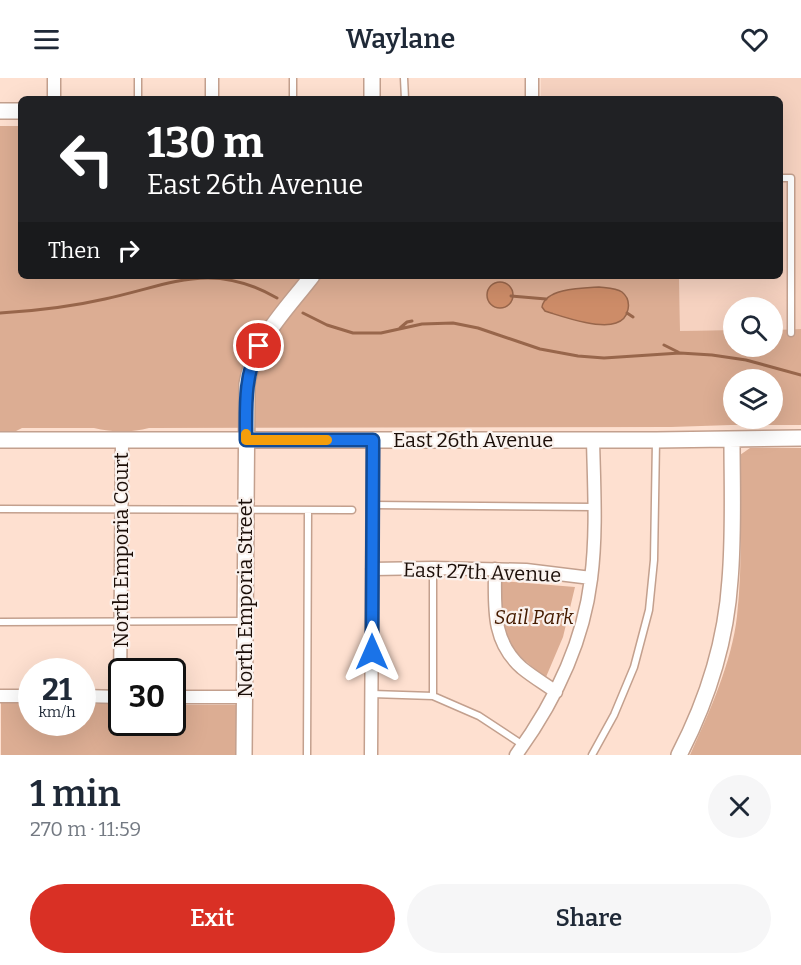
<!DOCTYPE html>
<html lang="en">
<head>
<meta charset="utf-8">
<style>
  :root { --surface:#fff; --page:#f6f6f7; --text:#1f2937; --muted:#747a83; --accent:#d93025 }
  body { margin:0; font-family:Bitter,serif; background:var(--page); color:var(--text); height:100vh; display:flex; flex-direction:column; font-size:22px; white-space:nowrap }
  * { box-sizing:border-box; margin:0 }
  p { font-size:20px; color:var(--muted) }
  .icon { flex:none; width:33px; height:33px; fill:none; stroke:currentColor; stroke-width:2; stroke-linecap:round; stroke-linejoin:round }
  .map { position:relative; height:677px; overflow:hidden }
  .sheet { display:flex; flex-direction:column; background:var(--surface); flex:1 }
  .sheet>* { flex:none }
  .banner { position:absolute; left:18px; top:18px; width:765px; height:183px; border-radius:9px; box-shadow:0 6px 24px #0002; background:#202124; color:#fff; overflow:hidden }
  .tools { position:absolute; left:723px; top:219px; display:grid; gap:12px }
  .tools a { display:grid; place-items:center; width:60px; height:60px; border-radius:50%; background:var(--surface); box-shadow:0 6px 24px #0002; font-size:30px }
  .speed { position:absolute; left:18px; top:580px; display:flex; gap:12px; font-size:30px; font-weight:700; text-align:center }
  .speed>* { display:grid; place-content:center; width:78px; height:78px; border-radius:50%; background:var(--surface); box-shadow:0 6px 24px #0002; line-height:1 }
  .speed small { font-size:15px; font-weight:400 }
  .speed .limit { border:3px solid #111; border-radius:9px; background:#fff; color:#111 }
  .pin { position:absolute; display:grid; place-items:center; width:51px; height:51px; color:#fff; margin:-26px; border:3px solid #fff; border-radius:50%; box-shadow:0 2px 6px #0007 }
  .me { position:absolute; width:66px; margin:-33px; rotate:0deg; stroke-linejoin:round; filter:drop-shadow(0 0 4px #0008) }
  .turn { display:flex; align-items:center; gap:21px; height:126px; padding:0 30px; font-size:27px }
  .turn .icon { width:78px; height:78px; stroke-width:2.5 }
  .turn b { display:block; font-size:42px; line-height:51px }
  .then { display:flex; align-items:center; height:57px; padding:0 30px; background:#0003; gap:12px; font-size:22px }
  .round { display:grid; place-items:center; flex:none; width:63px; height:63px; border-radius:32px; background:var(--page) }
  .summary { display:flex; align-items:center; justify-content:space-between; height:102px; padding:0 30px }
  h1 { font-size:36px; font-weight:600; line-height:45px }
  .primary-button { display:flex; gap:12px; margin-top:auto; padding:12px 30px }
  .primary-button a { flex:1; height:69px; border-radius:36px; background:var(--accent); color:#fff; font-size:24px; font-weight:600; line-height:69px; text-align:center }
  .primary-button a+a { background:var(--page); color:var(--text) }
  header { display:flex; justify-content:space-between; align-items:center; height:78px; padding:0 30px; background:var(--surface); font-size:27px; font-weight:600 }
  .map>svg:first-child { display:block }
</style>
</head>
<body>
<header><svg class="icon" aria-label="menu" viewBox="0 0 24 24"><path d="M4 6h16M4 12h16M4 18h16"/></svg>Waylane<svg class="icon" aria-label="heart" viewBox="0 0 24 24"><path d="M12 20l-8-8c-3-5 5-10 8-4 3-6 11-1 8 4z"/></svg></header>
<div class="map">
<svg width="801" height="677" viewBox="0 0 801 677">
  <rect width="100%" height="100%" fill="#fee0d0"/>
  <path fill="#f6d2c0" d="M541 0H801V251L773 252 772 230H734L733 252 680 253 679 198H780V21H541Z"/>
  <path fill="#dcad93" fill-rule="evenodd" d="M0 48H21V198H679L680 253 733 252 734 268H772L773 252 801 251V347H731L671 349 149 350C131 355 111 354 94 350H22L16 353H0ZM734 302H772V340H734Z
    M750 370H801V677H690C709 635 732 584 737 538 743 485 740 430 740 377Z
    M502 503 575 509 563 559 546 599C530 588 508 571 503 551 500 537 501 517 502 503Z
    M1 625H31L32 645H82L83 626H121L122 645H172L173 627H237V677H1Z"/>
  <path fill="#cd8c68" stroke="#98664b" stroke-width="1.5" d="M487 217a13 13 0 1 1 26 0a13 13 0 1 1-26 0Z
    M599 209C607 210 616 210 622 214 633 223 629 241 616 245 600 251 567 240 551 235L545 233 542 229C545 210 584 210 599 209Z"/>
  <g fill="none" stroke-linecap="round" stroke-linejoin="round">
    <path stroke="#98664b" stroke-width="3" d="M511 218 546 221
      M0 235C35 233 70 229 105 221 171 207 211 182 277 220
      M303 235 327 247 353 255H381L422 246 453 245 478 250 540 271 578 278 604 280 680 275 712 277 746 282 801 297
      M627 235 633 239
      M400 250 407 244 412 243
      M664 267 678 274"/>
    <g stroke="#c3a08e" stroke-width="9">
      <path id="service" d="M293 0V21
        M404 0 405 21
        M138 21V0
        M780 100H791V255
        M372 427 593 429
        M0 431 352 432
        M0 544 245 543
        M372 616 433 618 479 638 523 667
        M433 618V490
        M307 677 308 432
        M592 677 614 637 634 589 649 532 654 482 656 363"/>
    </g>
    <g stroke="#c3a08e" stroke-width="15">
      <path id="minor" d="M54 0V21
        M212 0V21
        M532 21V0
        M372 491 433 490 526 492 591 500
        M495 491C495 528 491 563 522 590 533 599 545 606 556 614
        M0 618H32
        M82 618 122 619
        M120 619 122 362
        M172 619H244
        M371 677 373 362
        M516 677C554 625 583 566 591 501 597 455 594 408 593 362"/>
    </g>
    <g stroke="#c3a08e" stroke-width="18">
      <path id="tertiary" d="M372 0V21
        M0 33H21
        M0 362H656L801 360
        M244 677 247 306C254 262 286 232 312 198
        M679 677C707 623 726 564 730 502 734 455 732 408 732 361"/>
    </g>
    <use href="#service" stroke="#fff" stroke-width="6"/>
    <use href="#minor" stroke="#fff" stroke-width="12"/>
    <use href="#tertiary" stroke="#fff" stroke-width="15"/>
  </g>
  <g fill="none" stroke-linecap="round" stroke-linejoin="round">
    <g stroke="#114b97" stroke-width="15">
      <path id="route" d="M259 268C244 299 246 328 246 362H373L372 574"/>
    </g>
    <use href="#route" stroke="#1a73e8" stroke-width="10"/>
    <path stroke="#f59e0b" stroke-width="10" d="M246 356V362H327"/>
  </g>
  <g text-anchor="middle" stroke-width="4.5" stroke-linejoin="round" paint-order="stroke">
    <g font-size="20" fill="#1b0e08" stroke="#faf2ee">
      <text x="473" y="369">East 26th Avenue</text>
      <text transform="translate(121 472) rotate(-90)" y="7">North Emporia Court</text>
      <text transform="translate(482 494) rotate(2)" y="7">East 27th Avenue</text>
      <text transform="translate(245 520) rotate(-90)" y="7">North Emporia Street</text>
    </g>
    <g font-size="20" font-style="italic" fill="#451b00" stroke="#faf2ee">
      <text x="534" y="546">Sail Park</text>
    </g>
  </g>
</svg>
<div class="tools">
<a><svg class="icon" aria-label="search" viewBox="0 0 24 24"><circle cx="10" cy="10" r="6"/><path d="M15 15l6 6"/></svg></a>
<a><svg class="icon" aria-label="layers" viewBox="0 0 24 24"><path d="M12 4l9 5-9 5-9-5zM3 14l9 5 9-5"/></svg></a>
</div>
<div class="speed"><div>21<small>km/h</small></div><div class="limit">30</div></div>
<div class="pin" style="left:259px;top:268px;background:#d93025"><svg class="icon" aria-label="arrive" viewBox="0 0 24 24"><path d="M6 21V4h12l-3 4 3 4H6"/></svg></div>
<svg class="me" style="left:372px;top:574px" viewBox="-20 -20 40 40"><path d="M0-17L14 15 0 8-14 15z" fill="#1a73e8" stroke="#fff" stroke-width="4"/></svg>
<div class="banner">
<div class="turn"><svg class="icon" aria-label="left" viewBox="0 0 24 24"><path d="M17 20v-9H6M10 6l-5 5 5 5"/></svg><div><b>130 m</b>East 26th Avenue</div></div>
<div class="then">Then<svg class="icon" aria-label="right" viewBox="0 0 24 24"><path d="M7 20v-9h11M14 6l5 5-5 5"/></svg></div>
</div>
</div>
<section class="sheet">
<div class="summary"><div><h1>1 min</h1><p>270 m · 11:59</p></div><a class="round"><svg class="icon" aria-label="close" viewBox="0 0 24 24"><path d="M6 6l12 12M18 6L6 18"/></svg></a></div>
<div class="primary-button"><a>Exit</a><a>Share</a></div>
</section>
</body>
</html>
